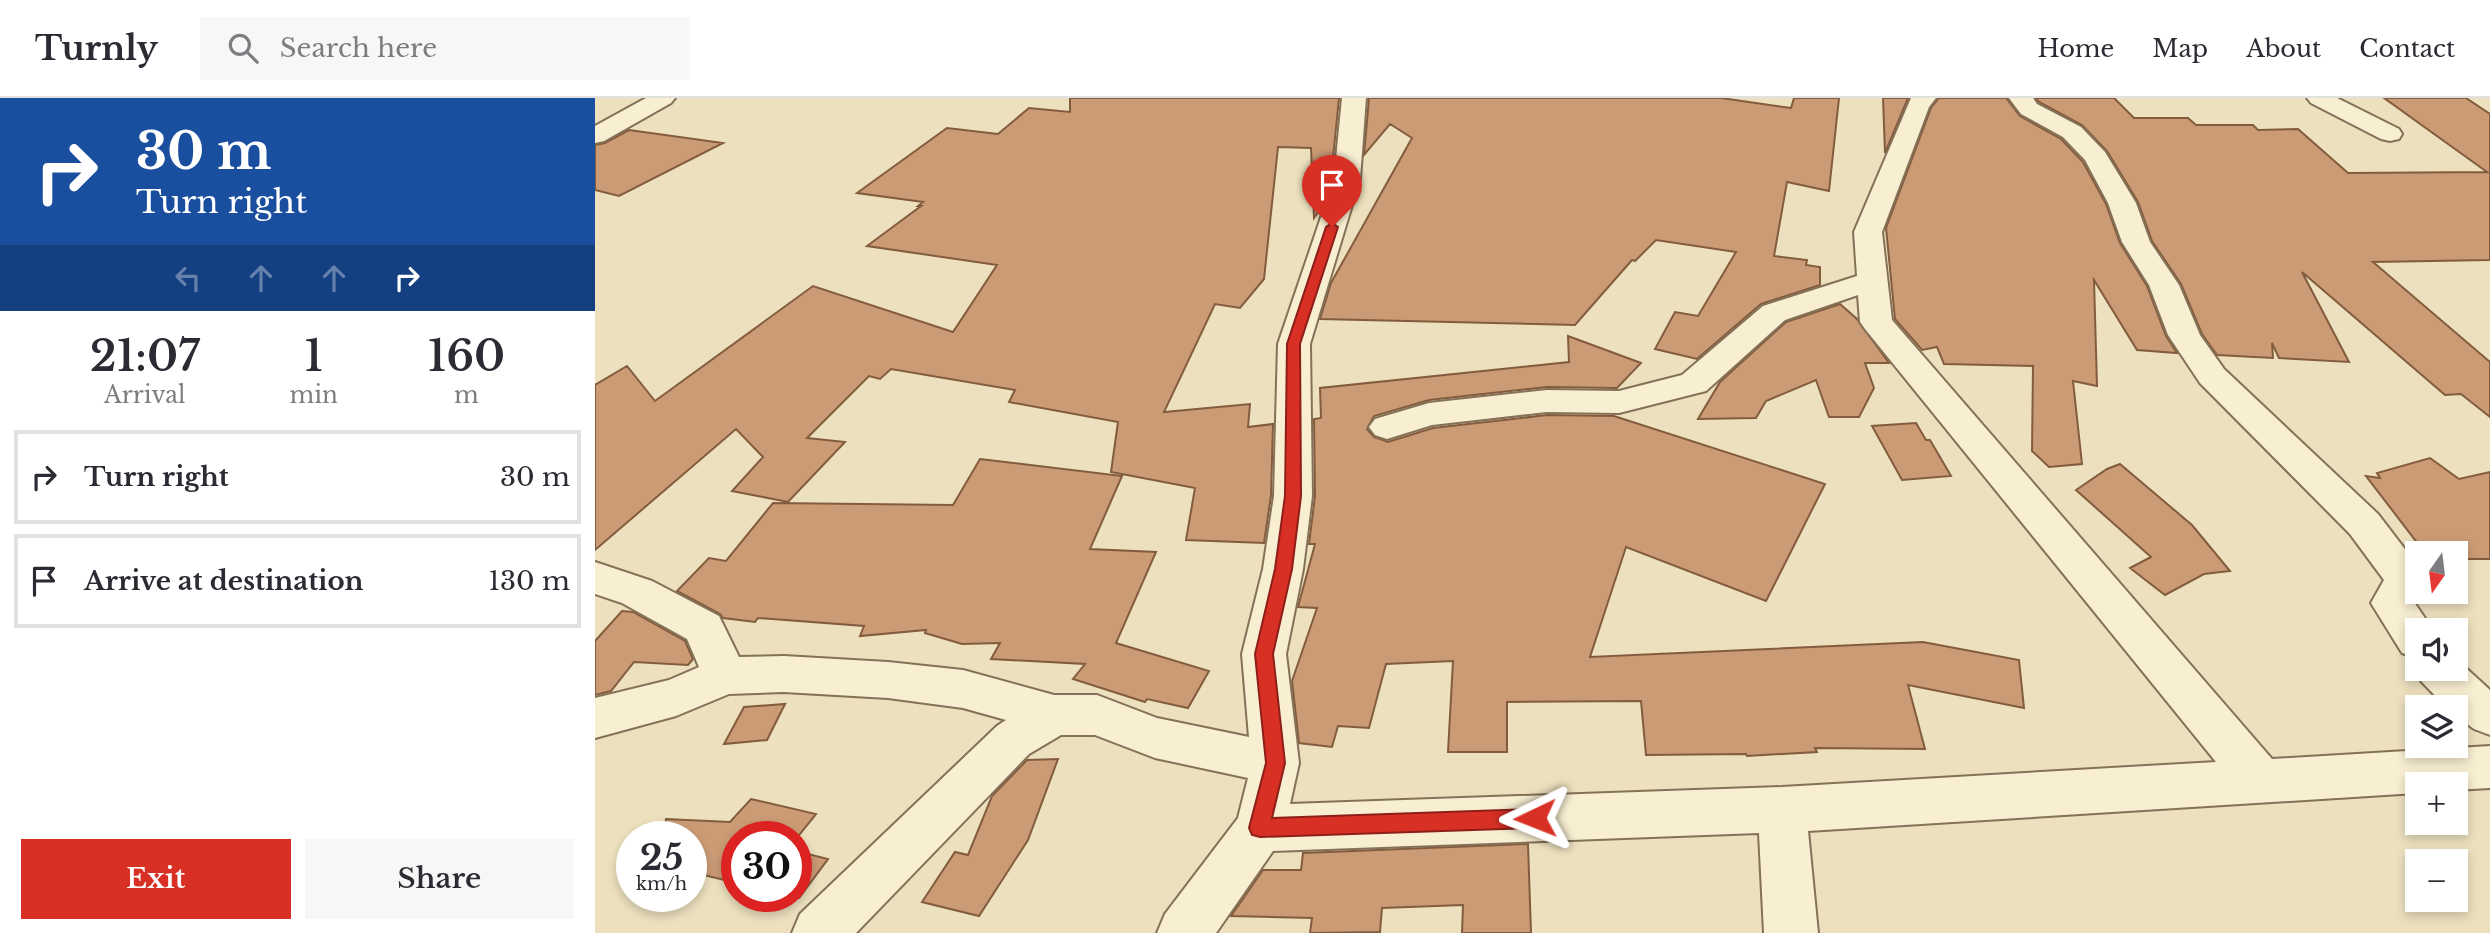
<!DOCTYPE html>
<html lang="en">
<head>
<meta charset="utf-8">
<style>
  :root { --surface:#fff; --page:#f7f7f7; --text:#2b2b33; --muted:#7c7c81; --line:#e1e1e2; --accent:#d93025 }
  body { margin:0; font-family:"Libre Baskerville",serif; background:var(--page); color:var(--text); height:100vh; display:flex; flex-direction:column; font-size:26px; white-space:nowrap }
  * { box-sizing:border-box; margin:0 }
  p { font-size:23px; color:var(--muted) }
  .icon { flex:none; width:38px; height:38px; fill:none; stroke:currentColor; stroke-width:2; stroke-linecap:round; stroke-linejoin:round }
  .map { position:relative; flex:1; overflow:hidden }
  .details { display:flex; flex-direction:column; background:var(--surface); width:595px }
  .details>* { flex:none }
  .banner { background:#1a4fa0; color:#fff; overflow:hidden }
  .needle { width:46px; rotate:194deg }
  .controls { position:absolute; left:1810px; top:443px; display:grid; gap:14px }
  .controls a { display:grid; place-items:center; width:63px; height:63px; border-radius:0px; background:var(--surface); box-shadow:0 4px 10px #0003; font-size:35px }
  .speed { position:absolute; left:21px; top:723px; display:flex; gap:14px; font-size:35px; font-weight:700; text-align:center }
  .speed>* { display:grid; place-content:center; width:91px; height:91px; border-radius:50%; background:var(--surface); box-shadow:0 4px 10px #0003; line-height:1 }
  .speed small { font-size:18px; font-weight:400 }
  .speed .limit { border:10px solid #d22; background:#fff; color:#111 }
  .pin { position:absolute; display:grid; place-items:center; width:60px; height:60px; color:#fff; margin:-72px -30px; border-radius:50% 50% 50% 0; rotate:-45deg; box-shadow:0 0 7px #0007 }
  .pin .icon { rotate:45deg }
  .me { position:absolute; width:77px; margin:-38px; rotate:268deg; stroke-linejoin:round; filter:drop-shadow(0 0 5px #0008) }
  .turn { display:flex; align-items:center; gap:24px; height:147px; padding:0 21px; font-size:32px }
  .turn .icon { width:91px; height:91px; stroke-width:2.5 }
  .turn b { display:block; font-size:49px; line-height:60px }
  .lanes { display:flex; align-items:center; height:66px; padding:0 21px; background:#0003; justify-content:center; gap:35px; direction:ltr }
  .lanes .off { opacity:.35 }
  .eta { display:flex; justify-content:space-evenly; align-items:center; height:119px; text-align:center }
  .eta b { font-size:42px; font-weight:600; line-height:49px }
  .cta { display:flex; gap:14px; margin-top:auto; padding:14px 21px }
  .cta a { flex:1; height:80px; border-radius:0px; background:var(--accent); color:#fff; font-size:28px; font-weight:600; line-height:80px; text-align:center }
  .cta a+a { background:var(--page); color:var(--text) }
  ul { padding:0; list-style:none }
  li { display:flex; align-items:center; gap:21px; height:94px; margin:0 14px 10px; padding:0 7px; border:4px solid var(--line); border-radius:0px }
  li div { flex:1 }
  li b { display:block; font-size:26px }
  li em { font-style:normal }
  header { display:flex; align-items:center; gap:42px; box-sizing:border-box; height:98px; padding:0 35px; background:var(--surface); border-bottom:2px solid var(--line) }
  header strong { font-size:33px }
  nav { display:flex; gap:38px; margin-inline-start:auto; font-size:24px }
  .search { width:490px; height:63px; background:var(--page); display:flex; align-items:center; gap:18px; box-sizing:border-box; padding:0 24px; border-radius:0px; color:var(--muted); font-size:26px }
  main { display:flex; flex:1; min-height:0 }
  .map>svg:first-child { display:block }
</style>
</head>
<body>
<header>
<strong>Turnly</strong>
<div class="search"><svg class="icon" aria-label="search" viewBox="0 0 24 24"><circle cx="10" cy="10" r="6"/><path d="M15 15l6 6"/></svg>Search here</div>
<nav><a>Home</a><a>Map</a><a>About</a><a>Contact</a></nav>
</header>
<main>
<section class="details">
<div class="banner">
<div class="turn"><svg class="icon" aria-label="right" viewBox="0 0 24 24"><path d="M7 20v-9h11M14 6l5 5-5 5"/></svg><div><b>30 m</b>Turn right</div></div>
<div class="lanes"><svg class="icon off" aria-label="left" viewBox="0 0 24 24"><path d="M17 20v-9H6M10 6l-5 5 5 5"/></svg><svg class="icon off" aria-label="ahead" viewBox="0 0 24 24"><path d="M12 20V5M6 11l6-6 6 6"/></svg><svg class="icon off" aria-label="ahead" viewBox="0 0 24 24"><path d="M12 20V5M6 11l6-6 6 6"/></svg><svg class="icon" aria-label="right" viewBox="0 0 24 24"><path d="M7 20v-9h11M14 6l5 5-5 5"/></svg></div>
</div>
<div class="eta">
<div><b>21:07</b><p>Arrival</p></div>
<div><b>1</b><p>min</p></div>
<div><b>160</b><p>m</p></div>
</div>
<ul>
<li><svg class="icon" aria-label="right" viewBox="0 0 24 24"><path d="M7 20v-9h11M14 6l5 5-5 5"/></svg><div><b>Turn right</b></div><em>30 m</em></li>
<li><svg class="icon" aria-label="arrive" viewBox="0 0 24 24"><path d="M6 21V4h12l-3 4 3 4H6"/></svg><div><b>Arrive at destination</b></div><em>130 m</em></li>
</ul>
<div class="cta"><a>Exit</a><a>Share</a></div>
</section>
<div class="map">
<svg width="1895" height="835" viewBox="0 0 1895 835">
  <rect width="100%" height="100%" fill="#ece0be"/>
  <path fill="#ca9b75" stroke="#835c3e" stroke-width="2" d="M475 0H744L736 80 726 110 719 120 716 50 683 49 669 181 645 210 620 206 569 314 655 306 653 329 678 326 676 398 669 445 591 442 600 390 516 374 523 324 414 304 420 292 296 271 285 281 274 278 212 340 250 344 193 404 137 393 168 359 141 331 0 452V287L32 268 60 303 218 188 358 234 402 167 272 148 326 108H323L328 104 262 95 352 30 403 36 434 10 475 14Z
    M774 0H1126L1196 10 1199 0H1244L1234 93 1192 84 1179 158 1212 162 1211 167 1225 169V187L1166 206 1102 261 1060 251 1080 214 1103 218 1141 154 1061 142 1040 163 1037 162 980 227 725 221 736 185 817 40 795 26 769 57Z
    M1288 0H1313L1290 55Z
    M1344 0H1411L1425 18 1466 41 1488 64 1511 106 1525 145 1552 188 1571 238 1582 255 1542 252 1499 182 1502 288 1478 283 1487 366 1454 369 1437 353 1438 268 1349 266 1342 249 1327 252 1300 221 1291 130 1336 10Z
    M1441 0H1519L1539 20H1593L1601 27H1658L1663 32 1703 31 1753 75 1892 74 1789 0H1871L1895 16V162L1778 164 1895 264V319L1866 296 1850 297 1707 174 1754 264 1684 260 1677 245 1678 260 1622 257 1607 236 1586 186 1557 143 1543 104 1512 53 1487 27 1444 4Z
    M34 32 128 45 24 98 0 92V47L10 45Z
    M1245 206 1262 221 1294 265H1270L1279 290 1264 319H1234L1221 282 1171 303 1161 320 1103 321 1125 284 1191 224Z
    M973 238 1046 265 1022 290 952 289 834 302 779 318 772 331 779 339 793 344 838 330 952 317 1019 318 1230 386 1171 503 1031 449 995 559 1328 544 1424 562 1429 610 1313 587 1330 651 1220 650 1222 654 1152 658 1151 656 1051 657 1046 603 912 604V654H853L858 563 791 566 774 630 743 628 737 649 704 645 697 583 722 510 703 509 720 446H714L720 398 719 321 726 320 725 290 974 264Z
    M1321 325 1331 342H1335L1356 378 1307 382 1277 328Z
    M1835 360 1864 381 1895 374V461H1860V455H1830L1771 378 1785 380 1782 375Z
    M385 361 527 378 495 451 561 454 521 545 614 573 593 610 552 601 550 604 478 581 490 566 396 561 405 545 367 546 330 535 331 532 265 538 269 528 163 520 160 524 128 520 125 516 82 493 114 460 131 463 178 405 358 407Z
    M1525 366 1597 427 1635 473 1609 476 1570 497 1535 470 1556 459 1481 392 1512 371Z
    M27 513 38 514 90 543 98 561 93 567 39 564 16 593 0 597V543Z
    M190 606 172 642 129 646 149 609Z
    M463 661 433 742 384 818 327 804 360 754 373 757 397 698 432 662Z
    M156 701 221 716 201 741V738H142V785L96 774V738H69L71 721 135 724Z
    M933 746 936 835H867L868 807 787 810 785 834 715 835 717 820 636 818 668 772H706L708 755Z
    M201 753 233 761 204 800 197 798H201Z"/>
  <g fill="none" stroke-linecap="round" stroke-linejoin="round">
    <g stroke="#847157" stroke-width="4">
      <path id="minor" d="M51 0H80L76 5 9 43 0 45V28Z
        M747 0H771L765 81 715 246 717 398 708 471 691 556 704 665 695 706 1187 689 1621 664 1270 231 1265 224 1263 197 1190 222 1111 293 1024 315 952 314 837 327 792 341 780 337 774 329 780 321 834 305 952 292 1024 293 1087 277 1168 208 1262 178 1259 134 1316 0H1341L1334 9 1287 134 1297 222 1677 661 1895 648V690L1860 692V686H1822V695L1213 733 1223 835H1169L1164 735 678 753 621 835H562L570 816 643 720 653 680 560 660 500 637H466L434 656 261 835H197L205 816 402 628 411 622 368 610 293 600 189 594 134 596 81 618 0 640V600L74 582 104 569 92 541 27 505 0 496V464L57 483 124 518 144 559 189 558 293 564 368 572 459 597H502L562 620 654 639 647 556 668 471 679 398 683 246 739 81Z
        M1414 0H1438L1442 6 1486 29 1510 54 1541 105 1555 144 1584 187 1605 237 1629 271 1783 416 1822 467 1824 494 1819 504 1838 532H1822V560L1807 555 1776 505 1789 482 1755 436 1605 285 1573 237 1554 187 1527 144 1513 105 1490 62 1468 39 1426 16Z
        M1712 0H1742L1804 31 1807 36 1804 41 1795 43 1786 41 1716 5Z
        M1860 560 1895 592V637L1879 631 1860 617V609H1851L1826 583 1820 570 1822 567V570H1860Z"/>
    </g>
    <use href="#minor" fill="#f8eed1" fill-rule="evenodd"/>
  </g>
  <path fill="#d93025" stroke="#8d1f18" stroke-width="2" d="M737 125 743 129 705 246 706 398 697 471 678 556 690 665 677 720 940 711 947 714 950 720 947 727 940 730 665 739 657 737 654 730 671 665 660 556 680 471 690 398 692 246 731 129Z"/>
</svg>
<div class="controls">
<a><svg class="needle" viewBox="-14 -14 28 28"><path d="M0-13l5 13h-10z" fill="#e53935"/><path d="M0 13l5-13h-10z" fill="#7c7c81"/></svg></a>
<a><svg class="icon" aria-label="sound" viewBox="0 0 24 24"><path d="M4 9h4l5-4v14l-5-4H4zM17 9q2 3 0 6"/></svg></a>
<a><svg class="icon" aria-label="layers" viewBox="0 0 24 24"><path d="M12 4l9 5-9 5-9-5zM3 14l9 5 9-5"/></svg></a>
<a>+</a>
<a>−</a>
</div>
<div class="speed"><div>25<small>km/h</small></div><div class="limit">30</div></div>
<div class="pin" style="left:737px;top:129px;background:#d93025"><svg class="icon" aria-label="arrive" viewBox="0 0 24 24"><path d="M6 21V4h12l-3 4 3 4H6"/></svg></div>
<svg class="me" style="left:940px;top:720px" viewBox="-20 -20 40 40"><path d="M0-17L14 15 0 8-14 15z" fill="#d93025" stroke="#fff" stroke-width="4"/></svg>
</div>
</main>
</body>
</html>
